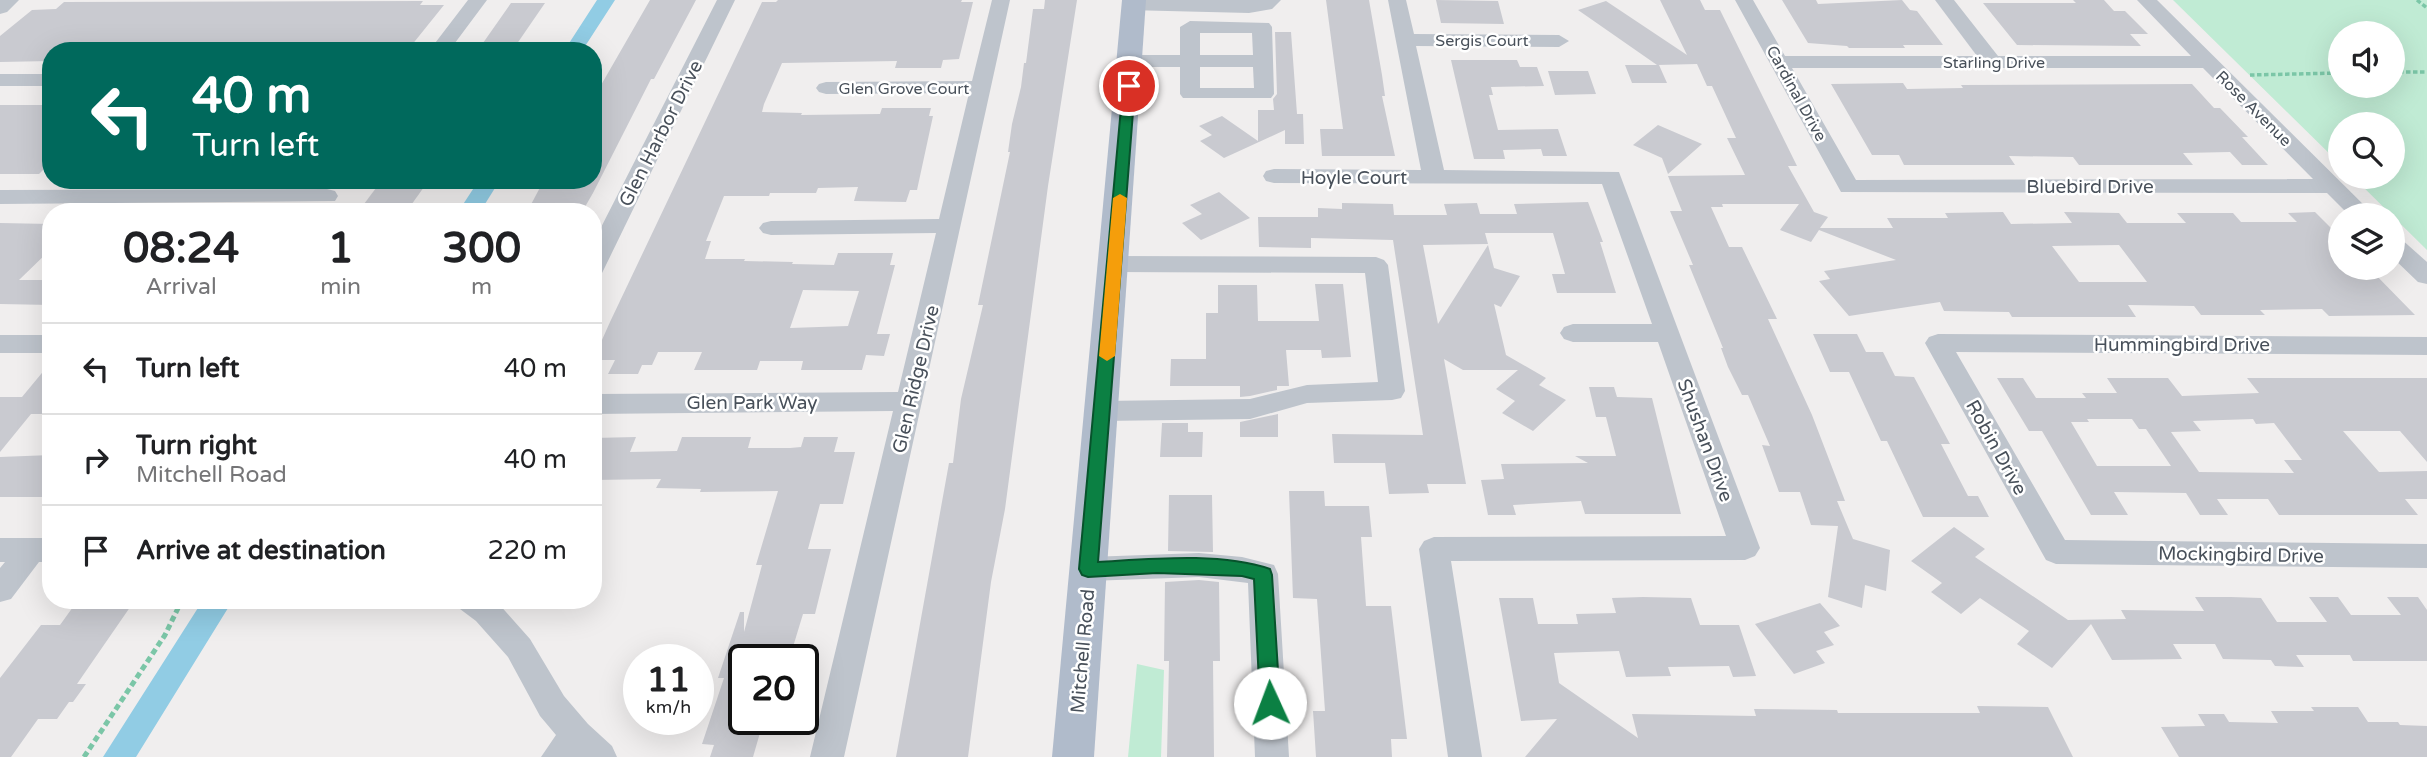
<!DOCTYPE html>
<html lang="en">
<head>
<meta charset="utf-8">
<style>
  :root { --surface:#fff; --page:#f2f2f2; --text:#202124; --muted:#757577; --line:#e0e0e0 }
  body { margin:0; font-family:"Varela Round",sans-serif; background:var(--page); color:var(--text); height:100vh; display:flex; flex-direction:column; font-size:26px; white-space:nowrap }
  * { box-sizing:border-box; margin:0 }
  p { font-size:23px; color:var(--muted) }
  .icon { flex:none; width:38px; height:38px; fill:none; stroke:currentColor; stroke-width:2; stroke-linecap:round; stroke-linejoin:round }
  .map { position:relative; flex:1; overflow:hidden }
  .drawer { position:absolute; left:42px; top:203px; width:560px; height:406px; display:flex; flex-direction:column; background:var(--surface); border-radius:28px; box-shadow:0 7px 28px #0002 }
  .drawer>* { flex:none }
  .hud { position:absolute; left:42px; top:42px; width:560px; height:147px; border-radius:28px; box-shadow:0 7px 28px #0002; background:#00695c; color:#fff; overflow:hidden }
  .tools { position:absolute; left:2328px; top:21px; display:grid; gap:14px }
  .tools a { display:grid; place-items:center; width:77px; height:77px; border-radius:50%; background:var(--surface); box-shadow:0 7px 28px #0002; font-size:35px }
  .speed { position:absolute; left:623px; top:644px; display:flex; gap:14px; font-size:35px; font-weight:700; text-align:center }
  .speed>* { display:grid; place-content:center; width:91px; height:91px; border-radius:50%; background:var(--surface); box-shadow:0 7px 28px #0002; line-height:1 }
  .speed small { font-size:18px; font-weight:400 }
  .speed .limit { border:4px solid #111; border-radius:10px; background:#fff; color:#111 }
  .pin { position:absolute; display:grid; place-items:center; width:60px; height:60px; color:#fff; margin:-30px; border:4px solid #fff; border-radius:50%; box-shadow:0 2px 7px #0007 }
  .me { position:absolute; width:77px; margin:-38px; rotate:358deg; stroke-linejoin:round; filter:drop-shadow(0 0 5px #0008) }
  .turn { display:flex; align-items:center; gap:24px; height:147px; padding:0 35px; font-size:32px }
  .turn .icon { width:91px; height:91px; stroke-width:2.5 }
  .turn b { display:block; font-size:49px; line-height:60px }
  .eta { display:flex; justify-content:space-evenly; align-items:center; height:119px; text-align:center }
  .eta b { font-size:42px; font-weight:800; line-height:49px }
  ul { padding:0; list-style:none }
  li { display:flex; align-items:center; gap:21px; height:91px; padding:0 35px; border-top:2px solid var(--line) }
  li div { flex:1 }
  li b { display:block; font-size:26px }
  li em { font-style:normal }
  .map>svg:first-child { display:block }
</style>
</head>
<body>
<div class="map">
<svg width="2427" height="757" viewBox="0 0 2427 757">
  <rect width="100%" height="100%" fill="#f0eeee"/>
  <path fill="#c0ebd4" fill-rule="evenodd" d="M2173 0H2427V250L2353 177H2392V124H2340V164ZM2340 33H2392V86H2340Z
    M1137 664 1164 670 1161 757H1128Z"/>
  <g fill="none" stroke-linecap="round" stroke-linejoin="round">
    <path fill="#91cce4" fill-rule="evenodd" d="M597 0H615L582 51H564Z
      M479 180H500L480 212H458Z
      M203 600H233L136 757H103Z"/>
  </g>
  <path fill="#c9cad0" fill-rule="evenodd" d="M650 0H696L654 79H651L593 193 582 212H527L544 180H593V99Z
    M778 0H962L961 2H973L959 59 943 60 941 68H895L897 61 782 63 764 104 762 112 802 113 801 115 880 114 882 108H931L929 116H933L917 190H910L906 202 854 201 858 187 818 188 816 193H770L769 196H724L706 241H711L705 259H745L744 261 793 262 792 264 834 265 838 253H893L890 265H895L877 334H890L884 356 866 355 862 370H801L803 361H760L757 370H694L702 352H658L652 365H642L638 374H608L615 360H593L610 322 762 2H776ZM803 290 859 291 848 326 790 328Z
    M1045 0H1077L1048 186 1005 509 991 582 968 757H896L949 463H953L961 399 983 305H978L1010 152H1008L1012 124 1021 87 1024 63H1026L1033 9H1044Z
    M1326 0H1369L1382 75 1385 96H1382L1395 156H1322L1320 129H1343Z
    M1436 0 1498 1 1504 24 1441 23Z
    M1660 0H1700L1705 10H1720L1797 166H1788L1814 212 1828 217 1820 228H1893L1887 218H1948L1945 213 2003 212 2011 224 2072 223 2064 212 2119 213 2127 223H2186L2177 213H2233L2241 222H2297L2288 213 2315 212 2340 237V268H2369L2415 315 2329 316 2322 309 2260 310 2265 315H2201L2194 306 2128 305 2136 317H2012L2009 312 1944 311 1940 302 1849 316 1819 281 1830 279 1824 271 1896 260 1819 230 1811 242 1780 230 1799 204H1722L1723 207H1711L1729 247H1742L1777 319H1768L1812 415 1845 501H1837L1853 539 1890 550 1886 591 1865 585 1862 608 1828 597 1838 526 1811 525 1800 492H1779L1762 445 1770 446 1748 395H1742L1728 367 1721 348H1723L1689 265H1693L1670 211H1682L1668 176 1745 175 1727 138H1736L1712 86H1707L1697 64 1657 65 1578 10 1606 1 1687 55ZM2119 245 2147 282H2079L2052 246Z
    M1782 0H1816L1818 4 1902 0 1910 10 1917 11 1943 45H1903L1905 48H1849L1847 46 1808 43Z
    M2073 0H2104L2114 11H2125L2148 34H2130L2141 46 2017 45 1983 3H2076Z
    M423 1 420 5H444L407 51H51V61L0 62V36L32 10 56 9 64 2Z
    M511 3H545L512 51H481L487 43H483Z
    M1275 32H1291L1297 114H1303L1304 144H1285V130L1224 158 1200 141 1212 135 1199 126 1222 116 1258 141V110H1274L1273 99 1277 94Z
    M1451 60H1517L1520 67H1537L1544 86 1491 87 1493 95H1489L1498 130 1558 129 1567 156H1543L1541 149 1503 150 1505 159H1474Z
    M1625 65H1659L1667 83H1632Z
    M1548 71H1588L1596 94 1555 95Z
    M1903 83 1907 89 1963 88 1961 85 2192 84 2214 108H2220L2248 137H2242L2268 165H2242L2230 152 2183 153 2193 165H2079L2073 157 2009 156 2015 165H1904L1899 155H1872L1831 84Z
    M0 105H51V168H45L39 174H0Z
    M1658 125 1702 144 1668 174 1662 158 1633 145Z
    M388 180H429L409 208H361L376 188H382Z
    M1219 192 1250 218 1201 240 1182 223 1202 214 1190 205Z
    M1588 202 1603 242H1600L1616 293H1557L1552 274H1565L1553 233H1485L1488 244 1423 245 1438 324 1488 245 1494 268 1520 276 1501 307 1494 304 1506 355 1546 378 1539 385 1566 400 1533 431 1502 413 1515 401 1496 389 1518 370H1463L1444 359 1466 484H1427L1429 493 1389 494 1385 463H1334L1332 434 1423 435 1393 240 1311 238V248L1259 247 1258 217H1318V208L1342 209V203L1393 204 1394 215H1447L1444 204 1477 203 1480 214H1517L1514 204Z
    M0 223 51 224V249L19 280H51V305L0 304Z
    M1315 284H1343L1351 357 1322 358 1321 350H1286L1289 386H1277V390L1250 396 1240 397V386H1170L1171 359H1206V313H1218V285H1257L1258 321H1319Z
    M1813 334H1857L1866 352H1883L1895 376 1914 377 1950 444H1941L1968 496H1978L1989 517H1923L1887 441H1881L1849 372H1830Z
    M51 362V408L46 414H31L0 452V397H22Z
    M1997 378H2023L2036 398H2086L2082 393H2117L2107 378H2168L2182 396 2259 393 2247 378H2427V462L2400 431H2343L2379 472 2427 471V499H2405L2418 515H2279L2268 499H2217L2228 515H2200L2186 493 2114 492 2128 515H2091L2042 431H2029ZM2087 419H2132L2139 429H2146L2171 466H2097L2071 422H2089ZM2253 419 2256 424 2274 423 2302 460H2284L2294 473 2199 472 2171 432 2201 431 2193 421Z
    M1589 387H1614L1617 397 1652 398 1681 514H1585L1581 501 1513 505 1516 515H1488L1481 480 1504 479 1501 464 1588 463 1575 456H1616L1606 417H1596Z
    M1278 414V437H1240V422Z
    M1162 423H1188V432H1203L1202 457H1160Z
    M636 437 630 452 677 451 682 437H751L748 448H790L801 447 804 437H838L834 452H855L843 504H820L808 549H831L815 614H803L789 660H744V719H764L753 757H710L714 745 702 744 724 678H718L740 612H744V632L762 565H756L778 491 700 492 701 489 656 488 661 479 593 480V438Z
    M51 455V497H0V457Z
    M1289 491H1324L1325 506H1369L1372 537H1361L1366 606H1391L1407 739H1391L1392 757H1316L1313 711H1325L1317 599 1293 598Z
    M1169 495H1212L1213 552 1168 551Z
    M1954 527 1985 549 1975 557 2068 620 2126 619 2121 610 2204 611 2195 597H2231L2261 598 2277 622H2327L2309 597H2338L2351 615H2401L2387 597H2418L2427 610V661H2353L2350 655H2296L2304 667 2275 666 2271 660 2223 659 2215 644H2173L2182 659 2112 660 2091 624 2052 668 2017 644 2029 631 1980 598 1961 614 1931 592 1942 583 1911 561Z
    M1199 580 1219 582 1220 661H1213L1214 757H1167L1169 661H1164L1165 582Z
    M1643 597 1691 598 1700 625H1739L1756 676 1733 677 1729 666 1668 667 1671 676 1626 677 1619 651 1554 653 1559 683 1638 738 1632 714 1756 716 1754 709 1837 710 1838 713H1980L1977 706 2048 707 2073 757H1525L1557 719 1521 721 1499 598H1533L1538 624H1578L1576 614 1616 613 1612 598Z
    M78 600H135L77 684H86L73 702H69L57 719H38L11 757H0V678L41 625H60Z
    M1820 603 1840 626 1824 632 1834 645 1816 651 1825 663 1794 674 1755 624Z
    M2311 707H2358L2368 722H2398L2400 725 2427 726V757H2179L2161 727 2205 726 2198 714H2224L2229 722 2278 723 2271 711H2314Z"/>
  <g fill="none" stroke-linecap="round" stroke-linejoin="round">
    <path stroke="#7bc6a7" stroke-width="3.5" stroke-dasharray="4.5 2.5" stroke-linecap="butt" d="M2417 0 2427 8
      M2392 72H2427
      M2250 75 2340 73"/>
    <path stroke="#7bc6a7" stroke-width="5" stroke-dasharray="6 3.5" stroke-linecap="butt" d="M84 757 165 635 182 600"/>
    <path fill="#bec4cc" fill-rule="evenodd" d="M0 0H19L7 12 0 14Z
      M468 0H487L449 51H429Z
      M717 0H735L605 267 602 273 593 275V243Z
      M992 0H1010L844 757H810L893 411 593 414V394L898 392 936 233 771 235 763 233 759 228 763 223 771 221 939 219 969 93 826 94 819 92 816 88 819 84 826 82 972 81Z
      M1134 0H1281L1272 9 1249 13 1127 10 1125 6 1127 2Z
      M1388 0H1406L1414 34 1559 35 1569 41 1559 47 1416 46 1444 170 1619 172 1760 548 1755 556 1745 560 1451 561 1482 757H1448L1419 549 1424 541 1434 537 1726 536 1658 342H1573L1564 339 1560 333 1564 327 1573 324H1652L1602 184 1274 183 1266 181 1263 176 1266 171 1274 169 1421 170Z
      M1735 0H1753L1785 56H1977L1935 0H1954L1998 56H2191L2137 0H2157L2374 215H2349L2327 193 1841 192ZM1792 68H2203L2313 179 1856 180Z
      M1190 21 1269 23 1272 27 1274 94 1271 98H1183L1180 94V67H1131L1124 65 1121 61 1124 57 1131 55H1180V27ZM1200 33H1252L1253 55H1200ZM1200 67H1253L1254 88H1200Z
      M0 74H51V86H0Z
      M327 189 335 191 338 196 335 201 0 204V190Z
      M2392 236 2400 238 2427 262V284L2418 282 2392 257Z
      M1114 256 1376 257 1384 260 1388 265 1405 391 1401 398 1392 400 1307 403 1250 419 1102 421 1092 418 1089 411 1092 404 1102 401 1250 399 1307 385 1378 382 1365 273 1114 272 1106 269 1102 264 1106 259Z
      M1938 334 2427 337V355L1956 352 2065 540 2427 544V568L2056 564 2046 560 1925 343 1929 337Z
      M0 335H51V353H0Z
      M0 538H51V562H39L11 599 0 602V568L5 562H0Z
      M1199 553 1242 557 1274 565 1278 574 1289 757H1255L1248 583 1199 577 1089 581 1078 578 1074 569 1078 560 1089 557Z
      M456 600H494L498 603 530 639 564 696 588 724 612 746 617 757H541L556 735 540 716 508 657 476 621 460 609Z"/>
    <path fill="#b0bbcb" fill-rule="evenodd" d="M1122 0H1146L1094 757H1052Z"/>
  </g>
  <path fill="#0b8043" stroke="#07532c" stroke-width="2" d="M1129 83 1135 86 1098 562C1152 559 1219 552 1270 569L1272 575 1280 703 1277 709 1270 711 1263 709 1260 703 1254 579 1242 576 1157 573 1088 577 1082 575 1079 569 1123 86Z"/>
  <path fill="#f59e0b" d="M1120 194 1127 198 1115 356 1107 361 1099 356 1113 198Z"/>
  <g text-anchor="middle" stroke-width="5" stroke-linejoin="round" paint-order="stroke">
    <g font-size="16" fill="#48505a" stroke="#fff">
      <text x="1482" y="46">Sergis Court</text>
      <text x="1994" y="68">Starling Drive</text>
      <text x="904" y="94">Glen Grove Court</text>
      <text transform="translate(1797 93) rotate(61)" y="6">Cardinal Drive</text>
      <text transform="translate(2254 108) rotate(45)" y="6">Rose Avenue</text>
    </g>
    <g font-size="19" fill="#48505a" stroke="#fff">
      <text transform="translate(660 133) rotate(-63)" y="7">Glen Harbor Drive</text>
      <text x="1354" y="184">Hoyle Court</text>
      <text x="2090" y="193">Bluebird Drive</text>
      <text x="2182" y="351">Hummingbird Drive</text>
      <text transform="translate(915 379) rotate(-77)" y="7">Glen Ridge Drive</text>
      <text x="752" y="409">Glen Park Way</text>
      <text transform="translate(1706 440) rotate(70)" y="7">Shushan Drive</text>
      <text transform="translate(1997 447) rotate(61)" y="7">Robin Drive</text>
      <text transform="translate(2241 554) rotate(1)" y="7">Mockingbird Drive</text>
      <text transform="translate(1082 651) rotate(-85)" y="7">Mitchell Road</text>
    </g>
  </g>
</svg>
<div class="tools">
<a><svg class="icon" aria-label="sound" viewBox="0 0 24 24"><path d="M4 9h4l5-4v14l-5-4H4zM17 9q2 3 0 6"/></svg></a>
<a><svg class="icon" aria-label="search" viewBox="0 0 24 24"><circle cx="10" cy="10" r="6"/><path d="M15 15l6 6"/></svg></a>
<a><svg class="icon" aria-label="layers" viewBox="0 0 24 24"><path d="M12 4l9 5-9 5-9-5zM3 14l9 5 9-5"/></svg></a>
</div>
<div class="speed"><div>11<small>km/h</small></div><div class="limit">20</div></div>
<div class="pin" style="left:1129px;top:86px;background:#d93025"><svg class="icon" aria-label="arrive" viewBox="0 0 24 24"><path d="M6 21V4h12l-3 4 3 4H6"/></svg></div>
<svg class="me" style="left:1270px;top:703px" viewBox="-20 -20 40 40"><circle r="19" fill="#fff"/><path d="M0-13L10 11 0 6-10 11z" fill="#0b8043"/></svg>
<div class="hud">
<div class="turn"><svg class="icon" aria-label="left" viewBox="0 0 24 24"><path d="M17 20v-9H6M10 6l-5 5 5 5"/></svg><div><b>40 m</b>Turn left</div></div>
</div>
<section class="drawer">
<div class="eta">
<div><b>08:24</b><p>Arrival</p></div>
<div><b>1</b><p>min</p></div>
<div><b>300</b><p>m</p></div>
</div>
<ul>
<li><svg class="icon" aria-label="left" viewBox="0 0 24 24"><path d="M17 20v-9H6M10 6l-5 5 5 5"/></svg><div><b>Turn left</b></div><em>40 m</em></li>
<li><svg class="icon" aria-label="right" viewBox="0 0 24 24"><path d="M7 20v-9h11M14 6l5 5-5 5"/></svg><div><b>Turn right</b><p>Mitchell Road</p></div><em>40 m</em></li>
<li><svg class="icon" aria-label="arrive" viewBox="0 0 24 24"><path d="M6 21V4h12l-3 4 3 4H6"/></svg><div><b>Arrive at destination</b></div><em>220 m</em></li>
</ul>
</section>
</div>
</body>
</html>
